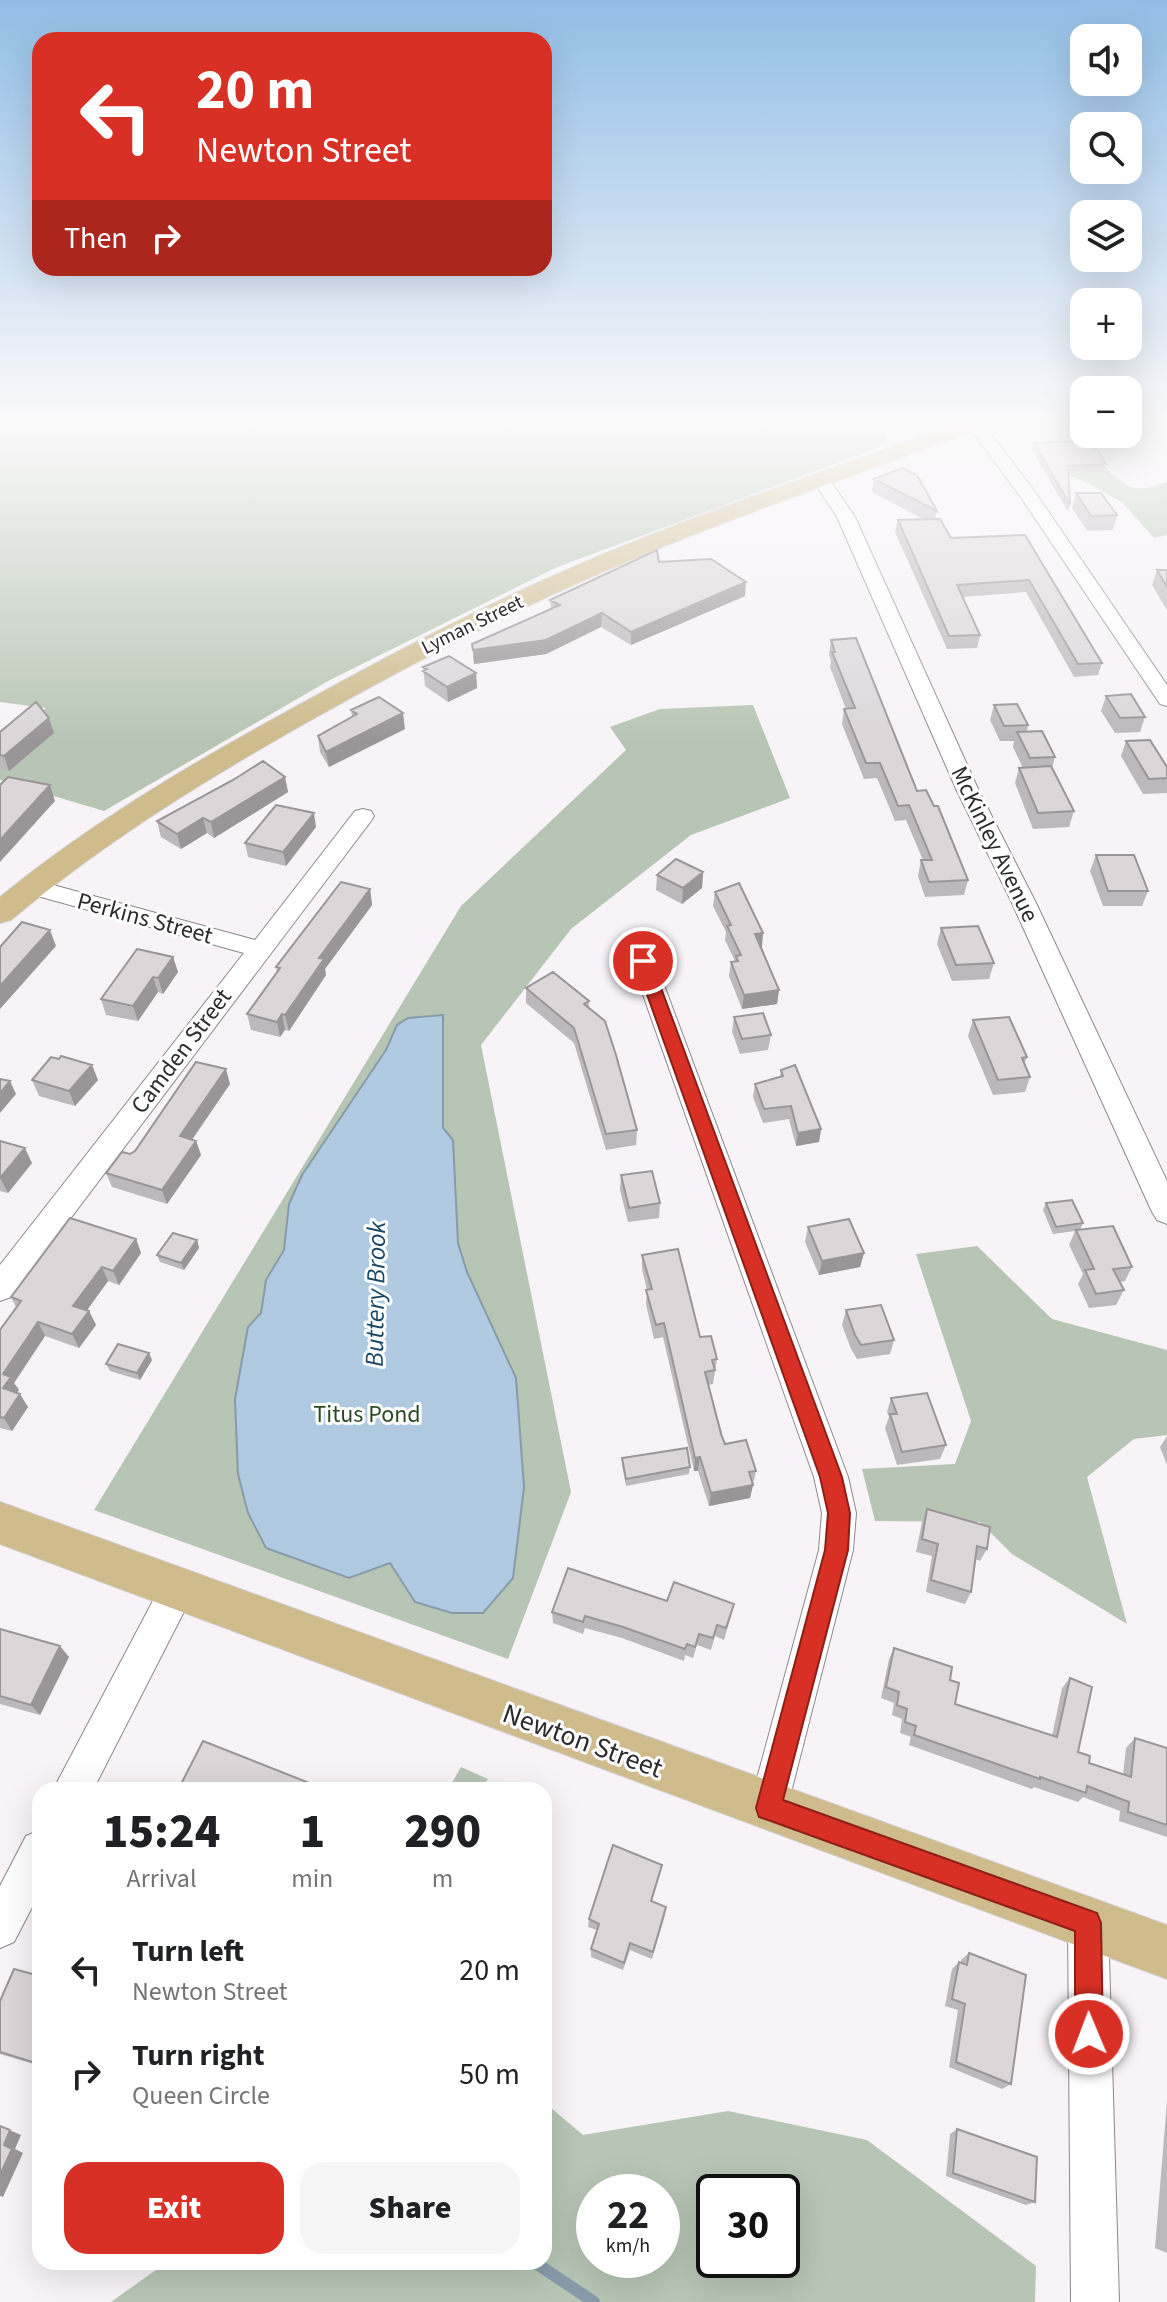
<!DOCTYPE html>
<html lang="en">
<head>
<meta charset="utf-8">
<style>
  :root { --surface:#fff; --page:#f6f6f6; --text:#202124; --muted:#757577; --accent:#d93025 }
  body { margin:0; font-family:"Source Sans 3",sans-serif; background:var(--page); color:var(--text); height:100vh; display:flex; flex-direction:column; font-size:30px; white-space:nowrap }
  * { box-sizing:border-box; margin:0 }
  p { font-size:26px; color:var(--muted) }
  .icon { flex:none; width:44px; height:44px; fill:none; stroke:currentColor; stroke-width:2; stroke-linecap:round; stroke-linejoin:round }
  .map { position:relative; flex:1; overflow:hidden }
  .panel { position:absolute; left:32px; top:1782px; width:520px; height:488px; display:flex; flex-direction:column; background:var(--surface); border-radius:24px; box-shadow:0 8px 32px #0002 }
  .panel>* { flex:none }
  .top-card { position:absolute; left:32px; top:32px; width:520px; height:244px; border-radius:24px; box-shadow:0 8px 32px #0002; background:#d93025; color:#fff; overflow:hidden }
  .controls { position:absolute; left:1070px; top:24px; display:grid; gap:16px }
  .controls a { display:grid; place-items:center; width:72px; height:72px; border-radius:16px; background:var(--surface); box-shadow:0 8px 32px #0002; font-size:40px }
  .speed { position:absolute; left:576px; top:2174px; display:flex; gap:16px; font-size:40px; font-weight:700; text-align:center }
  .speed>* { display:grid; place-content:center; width:104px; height:104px; border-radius:50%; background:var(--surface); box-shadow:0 8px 32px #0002; line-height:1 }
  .speed small { font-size:20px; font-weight:400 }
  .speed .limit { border:4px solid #111; border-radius:12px; background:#fff; color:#111 }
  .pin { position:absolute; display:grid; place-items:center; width:68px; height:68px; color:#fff; margin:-34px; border:4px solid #fff; border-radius:50%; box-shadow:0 2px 8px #0007 }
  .me { position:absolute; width:88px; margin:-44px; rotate:359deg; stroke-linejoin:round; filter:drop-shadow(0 0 6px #0008) }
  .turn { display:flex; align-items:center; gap:28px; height:168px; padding:0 32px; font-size:36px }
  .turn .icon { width:104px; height:104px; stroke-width:2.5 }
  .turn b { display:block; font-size:56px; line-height:68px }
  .then { display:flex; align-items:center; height:76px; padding:0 32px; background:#0003; gap:16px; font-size:30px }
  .eta { display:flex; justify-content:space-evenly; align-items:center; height:136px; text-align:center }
  .eta b { font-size:48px; font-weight:800; line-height:56px }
  .primary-button { display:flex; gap:16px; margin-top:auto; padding:16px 32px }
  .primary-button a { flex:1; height:92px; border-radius:24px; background:var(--accent); color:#fff; font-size:32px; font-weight:800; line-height:92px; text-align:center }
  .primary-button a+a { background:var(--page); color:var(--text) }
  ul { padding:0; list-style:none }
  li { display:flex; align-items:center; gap:24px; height:104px; padding:0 32px }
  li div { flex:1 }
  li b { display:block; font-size:30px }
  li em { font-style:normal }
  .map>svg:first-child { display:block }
</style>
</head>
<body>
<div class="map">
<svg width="1167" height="2302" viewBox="0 0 1167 2302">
  <rect width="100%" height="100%" fill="#f7f3f7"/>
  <path fill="#b7c6b4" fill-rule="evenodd" d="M0 419H879L886 439 878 448 555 568 328 681 104 811 0 780V748L46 708 0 702Z
    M1049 419H1084V434L1119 435 1080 442 1056 441 1059 425Z
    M1037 465 1105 467C1129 490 1135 494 1167 482V535L1154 538 1123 503 1084 481Z
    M753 705 790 798 691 835 571 929 481 1045 571 1492 508 1659 94 1510 461 906 626 750 610 727 660 709Z
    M977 1246 1052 1319 1167 1350V1435L1134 1439 1087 1477 1127 1624 1012 1554 980 1522 875 1521 862 1469 955 1464 971 1421 916 1254Z
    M461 1767 488 1779 480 1790H448Z
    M544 2102 583 2135 728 2111 867 2140 1036 2266 1035 2302H111L167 2262H544ZM662 2192V2260H594V2192ZM782 2192V2260H714V2192Z"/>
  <path fill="#b0cbe1" stroke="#899bab" stroke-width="2" d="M443 1015V1128L453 1140 458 1243 467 1272 516 1378 524 1487 513 1578 483 1613H452L415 1602 390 1563 349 1578 266 1548 248 1513 238 1474 235 1399 248 1327 261 1313 266 1280 284 1250 289 1204 302 1175 386 1050 397 1025 408 1018Z"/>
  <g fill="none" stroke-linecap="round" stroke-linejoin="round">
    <path stroke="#899bab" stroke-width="12" d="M534 2262 594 2302"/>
    <g stroke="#8c898c" stroke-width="2">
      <path id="minor" d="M975 419 981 421 1035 492 1167 685V706L1160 704 1022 499 967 424Z
        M820 474 826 475 855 517 979 791 1036 903 1167 1181V1224L1157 1220 1152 1212 1012 903 957 791 837 517 812 479Z
        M363 809 371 811 374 816 371 821 11 1297 0 1301V1265L244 953 23 892 19 887 23 882 31 879 255 940 355 811Z
        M643 953 652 955 655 961 848 1477 856 1513 853 1550 787 1808 782 1822 768 1827 754 1822 749 1808 819 1550 822 1513 814 1477 631 961 634 955Z
        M177 1573 189 1578 195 1590 93 1790H53L165 1578Z
        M40 1830V1892L14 1942 0 1948V1886L26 1836Z
        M1088 1903 1102 1909 1108 1923 1119 2302H1071L1068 1923 1074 1909Z"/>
    </g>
    <g stroke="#d1d0d1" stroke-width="2">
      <path id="major" d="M969 419H998L995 423C876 468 755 508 638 557 531 601 429 654 329 710 217 772 109 838 11 920L0 923V897C86 827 182 769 279 716 375 663 471 611 571 568 701 511 836 468 969 419Z
        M0 1502 1167 1925V1979L0 1544Z"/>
    </g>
    <use href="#minor" fill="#fff" fill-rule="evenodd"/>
    <use href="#major" fill="#cfbb8c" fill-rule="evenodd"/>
  </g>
  <path fill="#bdb8bb" d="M1034 443 1106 464 1104 471 1068 473 1070 505 1068 512 1032 450Z
    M874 479 937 511 935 519 951 538 1025 535 1102 663 1098 675 1074 677 1026 592 962 597 980 635 977 648 947 649 895 532 898 520H925L872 492Z
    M1076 493 1117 515 1113 530 1087 531 1072 508Z
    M659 562 745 596 631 645 601 627 546 654 474 664 472 644 551 609 550 600Z
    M1157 570H1167V610L1152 585Z
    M831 640 968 880 964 895 925 897 918 876 921 860H923L906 820 895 821 877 778 864 779 842 724 844 709H846L830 667 831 661 829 655Z
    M423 667 476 673 477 688 448 702 425 686Z
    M1106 696 1145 717 1140 732 1115 733 1101 711Z
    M994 705 1028 725 1027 731 1055 757 1052 768 1074 811 1069 827 1033 829 1015 783 1019 768H1023L1013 747 1014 741H1000L990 720Z
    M351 710 405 729 329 767 320 752 318 736 352 716Z
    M0 732 54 733 9 771 0 769Z
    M1126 741 1167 767V793L1143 794 1121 756Z
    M285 777 288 792 214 838 207 833 181 849 161 837 157 821 233 780Z
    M316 827 286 866 248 857 245 843Z
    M1096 855 1148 891 1142 906H1103L1090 871Z
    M703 872 702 888 682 904 656 890 657 875Z
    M370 889 372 905 325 969 326 975 289 1031 285 1030 280 1037 251 1030 247 1014 277 972 276 967Z
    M715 892 762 947 779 990 777 1004 742 1009 729 976 731 962 735 961 725 940 726 932 713 906Z
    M941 928 994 963 989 979 952 981 937 944Z
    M173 957 178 972 163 994 158 992 138 1021 106 1015 101 999Z
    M526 988 589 1001V1008L637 1130 636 1145 606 1150 574 1043 526 1003Z
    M734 1017 771 1035 768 1050 740 1054 732 1032Z
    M973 1020 1027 1057 1024 1064 1030 1077 1025 1092 993 1095 968 1036Z
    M781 1070 821 1129 819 1142 796 1146 789 1119 763 1123 753 1097 755 1084 780 1077Z
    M32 1080H98L75 1106 39 1096Z
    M230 1084 192 1139 196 1141 201 1155 167 1204 112 1187 106 1173 130 1154Z
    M0 1141 32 1163 8 1193 0 1191Z
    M621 1175 660 1203 659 1218 628 1222 620 1190Z
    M1046 1203 1083 1223 1080 1230 1132 1267 1125 1281 1120 1282 1124 1290 1116 1305 1089 1308 1078 1284 1083 1274 1069 1245 1075 1231 1053 1234 1043 1210Z
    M808 1227 864 1253 860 1267 819 1275 805 1242Z
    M136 1239 141 1253 119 1285 108 1281 87 1310 89 1311 96 1325 79 1348 45 1336 14 1383 19 1390 17 1393 28 1407 12 1431 0 1428V1330L16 1307 11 1297Z
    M197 1240 199 1248 184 1270 160 1262 157 1255Z
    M642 1255 700 1337 717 1359 713 1384 709 1385 725 1444 756 1471 750 1498 709 1506 698 1471H694L663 1337 654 1339 646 1304 647 1290 642 1269Z
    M846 1310 894 1340 890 1354 857 1359 851 1349 842 1325Z
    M152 1360 140 1380 110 1371 106 1364Z
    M891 1398 946 1445 940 1459 897 1465 885 1428 889 1417 887 1412Z
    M1167 1436V1465L1160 1447Z
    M622 1458 690 1467 689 1474 626 1486 622 1465Z
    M927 1509 987 1549 980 1561 975 1559 971 1592 965 1604 926 1592 932 1556 916 1552 922 1522Z
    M667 1601 731 1616 724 1640 715 1636 711 1650 697 1645 693 1658 685 1655 684 1661 622 1638 585 1628 583 1634 553 1623 552 1612Z
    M0 1629 69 1657 40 1715 0 1704Z
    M894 1648 950 1680 955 1704 1052 1736 1062 1688 1070 1678 1078 1752 1089 1763 1123 1775 1126 1748 1135 1738 1167 1748V1837L1119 1821 1120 1811 1083 1797 1078 1802 1034 1787 1032 1789 909 1745 911 1737 900 1733 902 1719 892 1715 894 1703 881 1698 889 1659Z
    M660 1874 652 1901 665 1915 652 1959 630 1950 623 1970 591 1957V1949L597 1930 588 1927 589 1919Z
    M969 1953 1011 2084 1002 2089 949 2067 958 2010 945 2006 952 1969 959 1962 961 1963V1960Z
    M40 1976V2066L0 2054V2001Z
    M1167 2101V2253L1155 2248Z
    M957 2129 1035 2202 1026 2205 946 2176 950 2134Z"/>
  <path fill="#9a9698" d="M746 582 745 596 631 645V632Z
    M602 613 601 627 546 654 474 664 473 650Z
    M476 673 477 688 448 702 447 687Z
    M403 713 405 729 329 767 326 752Z
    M49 718 54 733 9 771 4 756Z
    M285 777 288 792 214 838 211 822Z
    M50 785 55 801 0 862V840Z
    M314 813 316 827 286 866 283 852Z
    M203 818 207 833 181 849 177 834Z
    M703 872 702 888 682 904 683 888Z
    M370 889 372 905 325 969 326 975 289 1031 285 1015 319 958Z
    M50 930 56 946 0 1009V986Z
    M763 933 762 947 754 948 755 934Z
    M173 957 178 972 163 994 158 978Z
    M153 977 158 992 138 1021 133 1006Z
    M779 990 777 1004 742 1009 744 995Z
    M282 1014 285 1030 280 1037 277 1022Z
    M92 1065 98 1080 75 1106 69 1091Z
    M226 1069 230 1084 185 1150 180 1136Z
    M10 1081 16 1094 0 1113V1093Z
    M821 1129 819 1142 796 1146 798 1133Z
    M196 1141 201 1155 167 1204 162 1190Z
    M25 1148 32 1163 8 1193 0 1178Z
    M136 1239 141 1253 119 1285 113 1271Z
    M197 1240 199 1248 184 1270 181 1263Z
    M864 1253 860 1267 819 1275 822 1261Z
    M102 1267 108 1281 80 1320 73 1306Z
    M89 1311 96 1325 79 1348 72 1334Z
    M38 1322 45 1336 14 1383 19 1390 11 1401 3 1388V1374Z
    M149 1353 152 1360 140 1380 137 1373Z
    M20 1394 28 1407 12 1431 4 1418Z
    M700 1457 698 1471H694L695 1458Z
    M753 1485 750 1498 709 1506 711 1493Z
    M60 1646 69 1657 40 1715 31 1705Z
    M0 2126 21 2135 15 2149 23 2153 3 2197 0 2196V2175L4 2145Z"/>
  <path fill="#dcd6d9" stroke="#9a9698" stroke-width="2" d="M1091 441 1106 464 1068 466 1070 505 1034 443Z
    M902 468 917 475 937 511 874 479Z
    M1076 493H1101L1117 515 1091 516Z
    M940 519 951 538 1025 535 1102 663 1078 664 1029 580 957 585 980 635 949 636 898 520Z
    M657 550 659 562 711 559 746 582 631 632 602 613 546 640 473 650 472 644 560 605 550 600Z
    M1157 570H1167V587Z
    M856 638 917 791 926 790 934 806H938L968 880 929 882 921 860H932L909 805 898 806 880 763H866L844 709 855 708 832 652H835L831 640Z
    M449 656 476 673 447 687 423 671 427 669 423 667Z
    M1131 694 1145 717 1120 718 1106 696Z
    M379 697 403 713 326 752 318 736 357 714 351 710Z
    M36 702 49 718 4 756 0 755V732Z
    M1017 704 1028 725 1004 726 994 705Z
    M1042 731 1055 757 1030 758 1017 732Z
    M1150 740 1167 767V778L1149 779 1126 741Z
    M263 761 285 777 211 822 203 818 177 834 157 821 233 780Z
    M1051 766 1074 811 1038 813 1019 768Z
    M8 777 50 785 0 840V785Z
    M276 805 314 813 283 852 245 843Z
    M1096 855H1134L1148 891H1108Z
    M676 859 703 872 683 888 657 875Z
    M341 882 370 889 319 958 324 959 285 1015 282 1014 277 1022 247 1014 280 968 276 967Z
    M739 883 763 933 755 934 779 990 744 995 731 962 738 961 736 956 741 955 727 926 731 925 715 892Z
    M22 922 50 930 0 986V947Z
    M978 926 994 963 956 965 941 928Z
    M137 949 173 957 158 978 153 977 133 1006 101 999Z
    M553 972 589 1001 584 1004 605 1021 616 1055 637 1130 606 1134 574 1028 526 988Z
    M763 1013 771 1035 742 1039 734 1017Z
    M1009 1017 1027 1057 1022 1058 1030 1077 998 1080 973 1020Z
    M61 1056 92 1065 69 1091 32 1080 51 1057 59 1059Z
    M196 1062 226 1069 180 1136 196 1141 162 1190 106 1173 122 1152 130 1154 135 1151Z
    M795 1065 821 1129 798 1133 791 1106 764 1109 755 1084 783 1076 781 1070Z
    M0 1079 10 1081 0 1093Z
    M0 1141 25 1148 0 1178Z
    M652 1171 660 1203 629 1208 621 1175Z
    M1072 1200 1083 1223 1056 1227 1046 1203Z
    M70 1218 136 1239 113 1271 102 1267 73 1306 89 1311 72 1334 38 1322 3 1374 11 1377 3 1388 20 1394 4 1418 0 1417V1330L21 1301 11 1297Z
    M849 1219 864 1253 822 1261 808 1227Z
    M1113 1226 1132 1267 1113 1269 1124 1290 1096 1294 1085 1270 1094 1269 1076 1230Z
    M173 1233 197 1240 181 1263 157 1255Z
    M678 1249 700 1337 711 1336 717 1359 712 1360 715 1370 705 1372 721 1434 725 1444 746 1440 756 1471 749 1472 753 1485 711 1493 700 1457 695 1458 664 1323 656 1325 646 1290 652 1289 642 1255Z
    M881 1305 894 1340 861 1345 855 1335 846 1310Z
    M118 1344 149 1353 137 1373 106 1364Z
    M927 1393 946 1445 902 1452 890 1414H897L891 1398Z
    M687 1448 690 1467 626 1479 622 1458Z
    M927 1509 990 1527 987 1549 977 1546 971 1592 931 1580 938 1544 922 1539Z
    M568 1568 667 1601 674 1582 734 1604 726 1628 717 1625 713 1638 699 1634 695 1647 687 1644 685 1649 623 1627 585 1616 583 1622 552 1612Z
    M0 1629 60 1646 31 1705 0 1696Z
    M894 1648 952 1667 950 1680 959 1683 955 1704 1057 1737 1070 1678 1092 1687 1078 1752 1090 1756 1089 1763 1131 1777 1135 1738 1167 1748V1825L1128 1812 1129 1802 1087 1786 1086 1793 1040 1777V1779L914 1735 916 1726 905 1722 907 1709 897 1705 899 1692 886 1687Z
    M203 1741 327 1790H178Z
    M613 1845 662 1865 651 1901 666 1907 653 1952 630 1943 624 1963 591 1949 599 1924 589 1919Z
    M969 1953 1026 1975 1011 2084 956 2062 965 2004 952 1999 959 1962 967 1965Z
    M14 1969 40 1976 39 2064 0 2052V2001Z
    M0 2126 10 2130 4 2145 12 2149 0 2175Z
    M957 2129 1037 2157 1035 2202 953 2173Z"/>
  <linearGradient id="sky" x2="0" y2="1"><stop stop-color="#91bde5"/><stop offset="0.57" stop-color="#fbfafb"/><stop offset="1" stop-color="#fbfafb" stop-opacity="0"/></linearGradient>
  <rect width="1167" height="741" fill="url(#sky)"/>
  <path fill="#d93025" stroke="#8d1f18" stroke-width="2" d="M643 956 651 961 842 1477 850 1513 848 1550 783 1800 1097 1913 1101 1923 1103 2034 1099 2043 1089 2047 1079 2043 1075 2034V1931L768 1820 759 1817 756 1808 825 1550 828 1513 820 1477 635 961Z"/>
  <g text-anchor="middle" stroke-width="6" stroke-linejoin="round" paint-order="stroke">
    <g font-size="20" fill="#2d2b2d" stroke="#fff">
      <text transform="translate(472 624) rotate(-26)" y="7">Lyman Street</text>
    </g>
    <g font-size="24" fill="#2d2b2d" stroke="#fff">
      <text transform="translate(995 844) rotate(64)" y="8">McKinley Avenue</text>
      <text transform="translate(145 918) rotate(15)" y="8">Perkins Street</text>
      <text transform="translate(181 1051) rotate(-53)" y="8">Camden Street</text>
    </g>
    <g font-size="24" fill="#2a4a24" stroke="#fff">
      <text x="367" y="1422">Titus Pond</text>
    </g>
    <g font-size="26" font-style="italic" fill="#194666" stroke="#fff">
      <text transform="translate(375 1294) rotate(-89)" y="9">Buttery Brook</text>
    </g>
    <g font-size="28" fill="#2d2b2d" stroke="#fff">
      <text transform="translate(583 1740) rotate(20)" y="10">Newton Street</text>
    </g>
  </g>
</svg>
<div class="controls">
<a><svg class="icon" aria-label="sound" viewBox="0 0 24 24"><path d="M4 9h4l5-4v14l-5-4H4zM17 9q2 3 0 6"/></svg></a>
<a><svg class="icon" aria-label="search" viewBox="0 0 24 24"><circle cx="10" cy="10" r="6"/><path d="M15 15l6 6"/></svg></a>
<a><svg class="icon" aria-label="layers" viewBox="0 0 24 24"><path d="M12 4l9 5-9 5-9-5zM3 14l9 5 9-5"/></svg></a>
<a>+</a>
<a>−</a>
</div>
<div class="speed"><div>22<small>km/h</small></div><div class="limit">30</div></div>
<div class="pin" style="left:643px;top:961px;background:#d93025"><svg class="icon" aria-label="arrive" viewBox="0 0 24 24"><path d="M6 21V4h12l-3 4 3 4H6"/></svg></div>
<svg class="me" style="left:1089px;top:2034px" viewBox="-20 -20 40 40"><circle r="17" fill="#d93025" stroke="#fff" stroke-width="3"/><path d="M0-11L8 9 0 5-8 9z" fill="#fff"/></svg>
<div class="top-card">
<div class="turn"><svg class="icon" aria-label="left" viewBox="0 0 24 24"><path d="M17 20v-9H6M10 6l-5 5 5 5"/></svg><div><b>20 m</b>Newton Street</div></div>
<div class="then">Then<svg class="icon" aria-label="right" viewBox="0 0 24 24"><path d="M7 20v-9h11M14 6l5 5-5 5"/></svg></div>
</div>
<section class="panel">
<div class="eta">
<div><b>15:24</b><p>Arrival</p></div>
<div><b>1</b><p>min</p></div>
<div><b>290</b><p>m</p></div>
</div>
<ul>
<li><svg class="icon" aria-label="left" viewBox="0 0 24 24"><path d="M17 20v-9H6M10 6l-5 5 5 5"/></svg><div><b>Turn left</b><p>Newton Street</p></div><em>20 m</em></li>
<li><svg class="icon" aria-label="right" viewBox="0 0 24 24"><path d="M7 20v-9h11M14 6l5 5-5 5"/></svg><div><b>Turn right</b><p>Queen Circle</p></div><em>50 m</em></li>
</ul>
<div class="primary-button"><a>Exit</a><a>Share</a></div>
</section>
</div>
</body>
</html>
